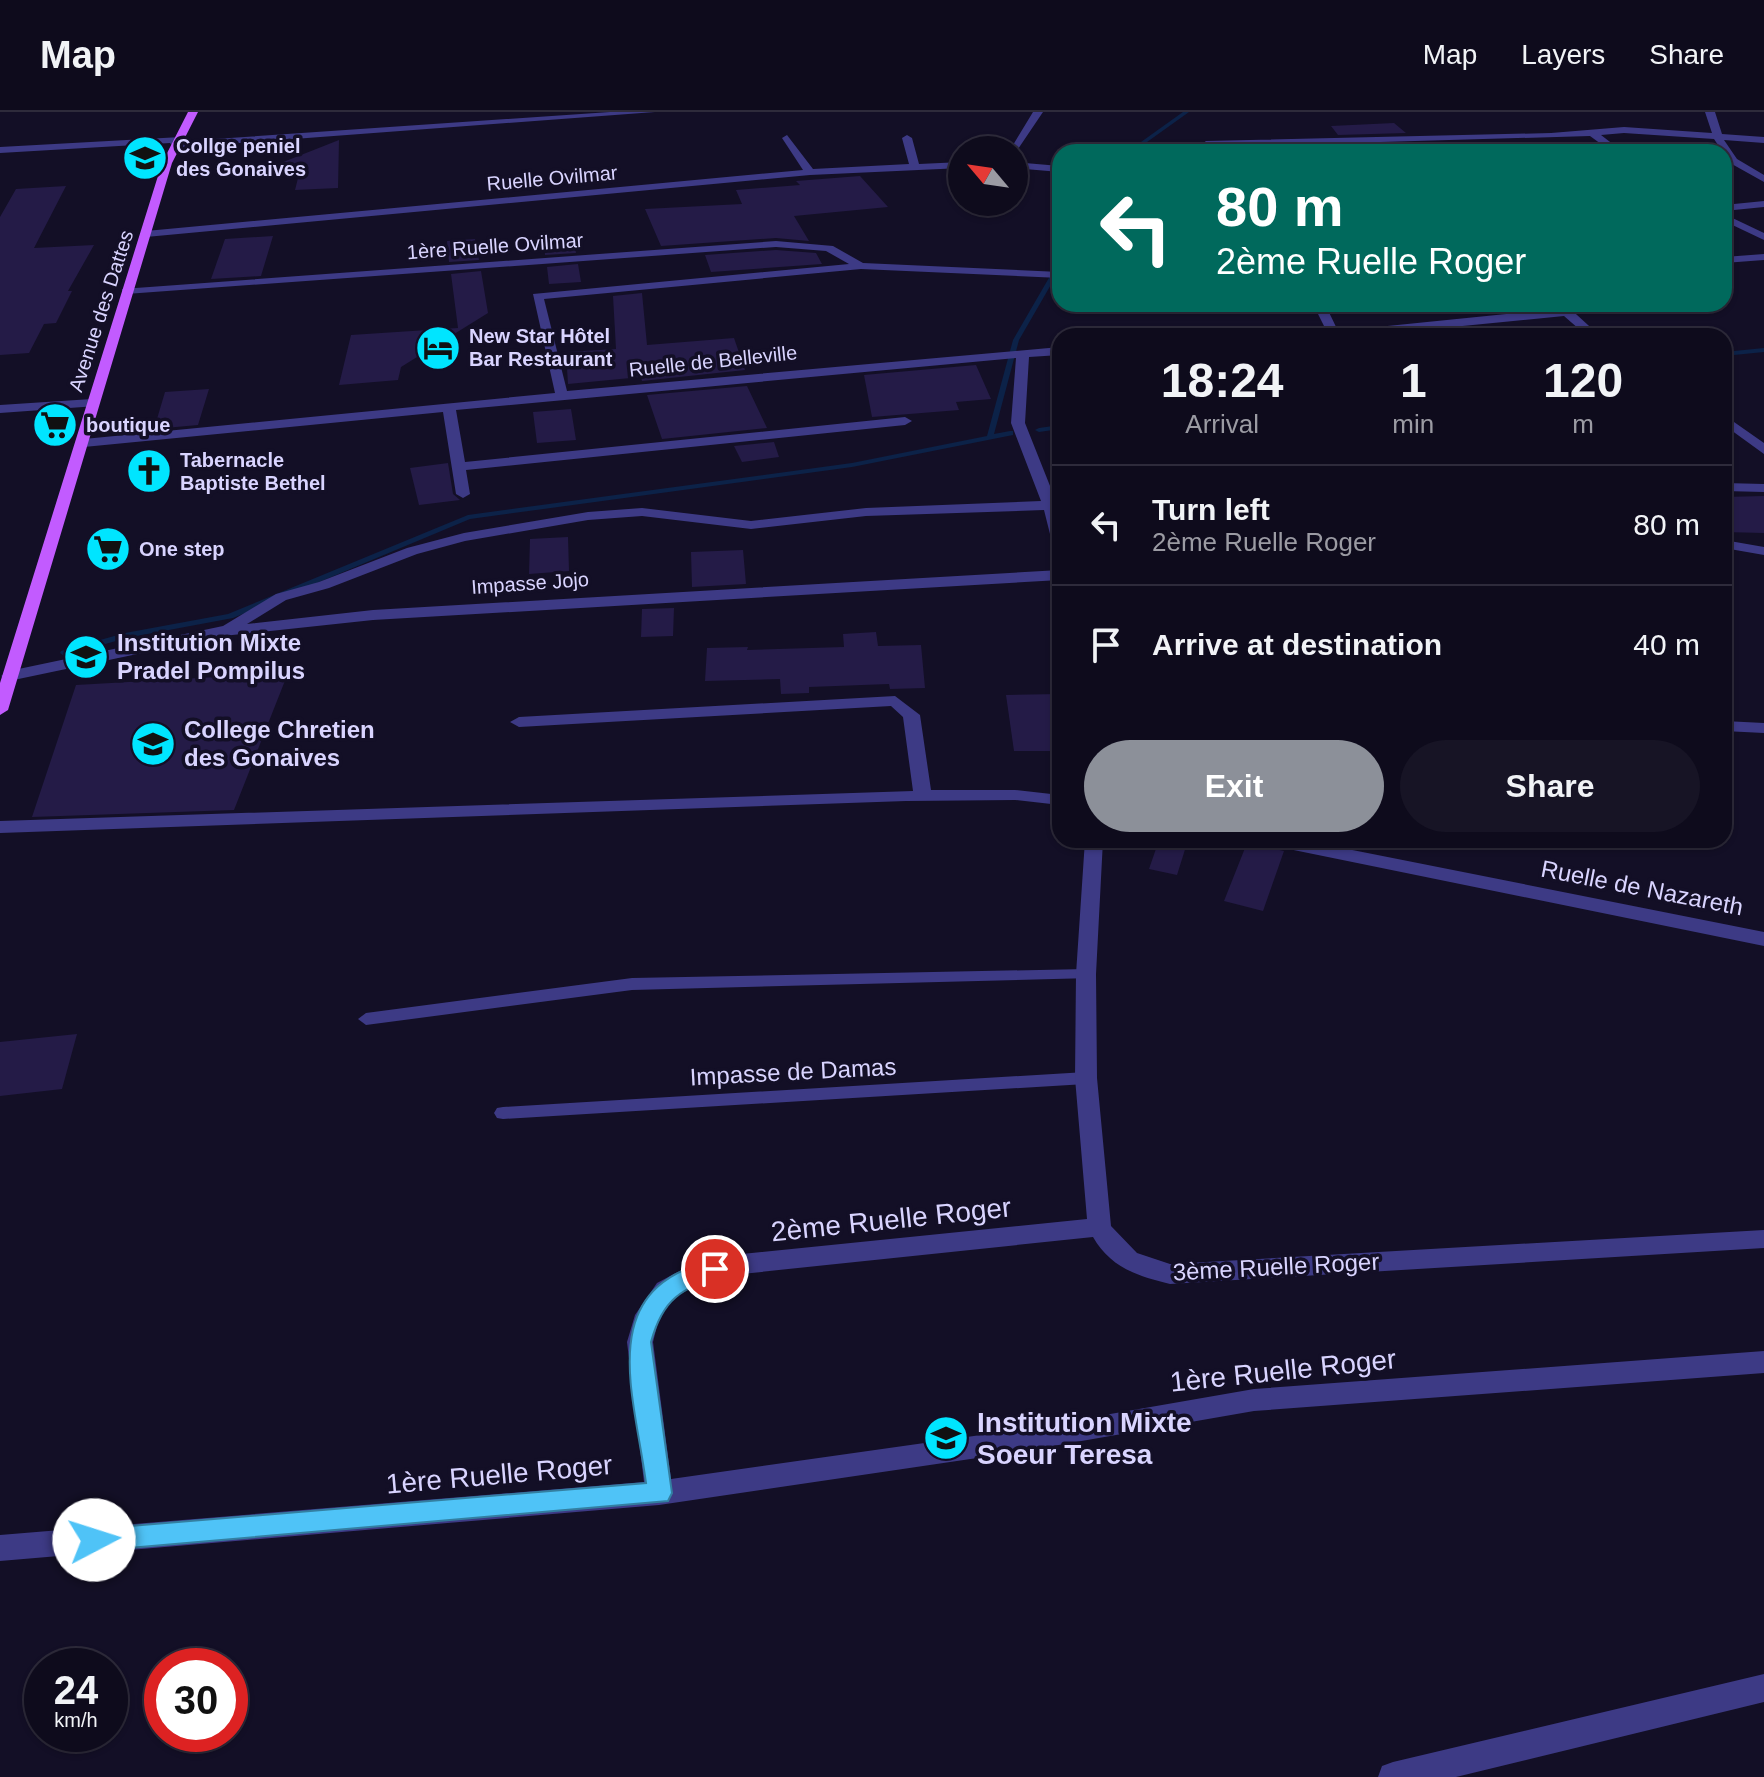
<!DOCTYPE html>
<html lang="en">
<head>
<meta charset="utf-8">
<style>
  :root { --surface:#0e0b1c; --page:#171425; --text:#f1f3f6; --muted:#9b9ba3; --line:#2e2b3b; --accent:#8c9099 }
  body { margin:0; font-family:Helvetica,sans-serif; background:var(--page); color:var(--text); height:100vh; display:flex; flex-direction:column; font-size:30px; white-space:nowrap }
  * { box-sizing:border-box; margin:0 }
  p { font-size:26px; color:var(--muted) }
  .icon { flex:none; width:44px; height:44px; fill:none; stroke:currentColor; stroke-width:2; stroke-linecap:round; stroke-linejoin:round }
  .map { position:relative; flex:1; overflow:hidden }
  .panel { position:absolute; left:1052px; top:216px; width:680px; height:520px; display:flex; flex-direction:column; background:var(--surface); border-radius:24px; box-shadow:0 2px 6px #0004,0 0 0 2px var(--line) }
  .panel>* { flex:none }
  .banner { position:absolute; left:1052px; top:32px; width:680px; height:168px; border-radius:24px; box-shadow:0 2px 6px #0004,0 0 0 2px var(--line); background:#00695c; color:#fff; overflow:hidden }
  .needle { width:52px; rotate:299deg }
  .fabs { position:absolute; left:948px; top:24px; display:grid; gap:16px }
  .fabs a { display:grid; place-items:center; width:80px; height:80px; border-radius:50%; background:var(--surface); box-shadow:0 2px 6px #0004,0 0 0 2px var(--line); font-size:40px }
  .speed { position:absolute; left:24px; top:1536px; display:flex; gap:16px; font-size:40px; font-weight:700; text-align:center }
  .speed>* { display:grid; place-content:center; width:104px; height:104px; border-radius:50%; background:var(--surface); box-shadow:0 2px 6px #0004,0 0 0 2px var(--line); line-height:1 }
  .speed small { font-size:20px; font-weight:400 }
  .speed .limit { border:12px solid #d22; background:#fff; color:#111 }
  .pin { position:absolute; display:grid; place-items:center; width:68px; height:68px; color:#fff; margin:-34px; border:4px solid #fff; border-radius:50%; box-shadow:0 2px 8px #0007 }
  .me { position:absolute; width:88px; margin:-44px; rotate:85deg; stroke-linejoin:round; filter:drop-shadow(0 0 6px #0008) }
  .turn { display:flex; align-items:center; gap:28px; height:168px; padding:0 32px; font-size:36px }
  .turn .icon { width:104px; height:104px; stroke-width:2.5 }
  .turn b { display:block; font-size:56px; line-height:68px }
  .eta { display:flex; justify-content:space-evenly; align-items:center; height:136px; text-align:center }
  .eta b { font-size:48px; font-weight:800; line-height:56px }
  .action { display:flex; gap:16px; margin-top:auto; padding:16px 32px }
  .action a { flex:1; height:92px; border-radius:48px; background:var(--accent); color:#fff; font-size:32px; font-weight:800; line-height:92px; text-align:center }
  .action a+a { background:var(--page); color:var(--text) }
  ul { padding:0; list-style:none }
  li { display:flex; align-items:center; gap:24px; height:120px; padding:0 32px; border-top:2px solid var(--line) }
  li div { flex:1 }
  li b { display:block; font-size:30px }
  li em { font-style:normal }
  header { display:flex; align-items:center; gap:48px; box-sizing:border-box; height:112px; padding:0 40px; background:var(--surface); border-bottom:2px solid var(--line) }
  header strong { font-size:38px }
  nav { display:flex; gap:44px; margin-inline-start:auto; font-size:28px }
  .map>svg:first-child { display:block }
</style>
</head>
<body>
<header>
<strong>Map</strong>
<nav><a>Map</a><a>Layers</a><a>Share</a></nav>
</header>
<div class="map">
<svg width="1764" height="1665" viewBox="0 0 1764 1665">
  <rect width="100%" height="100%" fill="#130f26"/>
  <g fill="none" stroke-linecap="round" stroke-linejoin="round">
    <path fill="#0c2248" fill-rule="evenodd" d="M1183 0H1189L1133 40H1127Z
      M1060 150V157L1019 228 994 322 1010 319H1013V323L852 355 470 407 233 506 126 526 64 544 60 541 61 539 125 521 228 502 468 403 852 351 987 324 1013 228 1057 152Z
      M1764 236V240L1724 244V240Z
      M1060 313V317L1039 320 1035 318 1039 316Z"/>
  </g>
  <path fill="#241b47" d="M1394 11 1406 21 1338 23 1331 14Z
    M339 28 338 76 295 78 298 66 263 58Z
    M1418 32 1427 40H1352L1347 34Z
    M860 64 888 95 794 104 809 129 776 126 661 134 645 97 742 92 736 78 800 73 796 69Z
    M66 74 34 136 94 133 68 179H72L56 211 44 212 29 241 0 243V105L16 77Z
    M273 124 261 164 211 167 225 127Z
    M475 127 479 148 449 150 447 129Z
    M544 129 574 130 576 141 545 143Z
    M776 138 816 141 822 152 711 160 705 143Z
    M578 152 581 170 549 172 547 155Z
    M481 159 488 201 401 255 398 268 339 273 351 223 458 216 451 162Z
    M642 181 647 233 734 226 745 258 642 269 641 265 568 272 566 240 616 237 613 184Z
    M976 253 991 287 956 290 959 298 872 305 864 263Z
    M747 274 767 316 662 327 647 283Z
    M209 277 198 313 154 317 165 280Z
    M571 297 576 328 537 331 533 300Z
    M774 330 779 345 742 350 734 334Z
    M448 351 453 382 460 388 419 393 410 356Z
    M1764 384V421L1724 420V385Z
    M568 425 569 459 529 462 530 427Z
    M743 438 746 472 692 475 691 440Z
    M674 496 673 524 641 525 642 497Z
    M876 520 878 534 921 533 925 576 890 577 889 572 809 575V581L781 582 780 567 705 569 707 536 748 535 747 538 844 535 843 522Z
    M288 561 234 698 32 705 76 573Z
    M1060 582V639H1014L1006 583Z
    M1159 728H1188L1177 763 1149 757Z
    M1247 731 1284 739 1263 799 1224 789Z
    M77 922 62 977 0 984V930Z"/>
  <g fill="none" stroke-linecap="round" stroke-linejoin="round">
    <path fill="#3d3a85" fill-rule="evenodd" d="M1086 857 1094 862 1092 866 632 878 366 913 358 907 366 901 632 866Z
      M1086 960 1092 962 1095 966 1092 970 1086 972 503 1007 497 1006 494 1001 497 996 503 995Z"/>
    <path fill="#3d3a85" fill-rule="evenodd" d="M610 0H655L174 36 170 31 0 41V35L181 25 185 29Z
      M1033 0H1043L1014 43V38H1010Z
      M1705 0H1715L1722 22 1764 25V31L1724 28 1737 47 1764 63V70L1730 51 1714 27 1624 21 1601 23 1623 40H1612L1590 24 1208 35 1202 40H1191L1206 29 1551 21 1624 15 1712 21Z
      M907 23 912 26 919 52 962 50V56L810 63 146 125 141 122 146 119 803 58 782 26 787 23 813 57 909 52 902 26Z
      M1014 50 1060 54V60L1014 56Z
      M1764 89V95L1724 99V93Z
      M1724 102 1764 121V128L1724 109Z
      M776 129 833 134 863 151 1060 160V166L861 157 544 187 567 279 1060 235V243L1029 245 1025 311 1056 389H1060V438L1053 434 1044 398 866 404 751 417 642 404 588 408 465 429 417 442 329 476 286 488 247 512 373 498 1060 458V468L373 508 223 524 9 569 1 564 9 559 223 514 276 482 319 470 407 436 464 421 588 400 642 396 751 409 866 396 1041 389 1011 311 1016 246 456 298 465 350 905 305 912 309 905 313 466 358 470 382 463 386 456 382 443 300 84 335 77 331 84 327 555 281 533 182 849 152 826 139 776 135 126 182 122 181V177Z
      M1764 142V148L1724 151V145Z
      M1313 192H1325L1338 219 1557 197 1552 192H1565L1600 224H1587L1564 204 1361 224H1319L1327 220Z
      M92 287 99 291 97 294 0 301V293Z
      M1724 303 1764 331V342L1724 313Z
      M1724 371 1764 372V380L1724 379Z
      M1724 428 1764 435V443L1724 436Z
      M895 584 920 603 931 678H1015L1060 683V693L1015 688 906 689 0 721V709L913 679 903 605 891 594 519 615 510 610 519 605Z
      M1724 609 1764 611V621L1724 619Z
      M1085 728H1103L1096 862 1097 966 1111 1114 1137 1141 1170 1152 1764 1118V1136L1170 1172C1137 1164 1110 1155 1093 1125L732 1163 704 1169 675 1185 659 1206 653 1230 671 1367 1024 1317 1254 1277 1764 1239V1261L1254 1299 1024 1339 659 1393 0 1449V1423L644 1370 627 1230 635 1203 657 1171 689 1154 732 1143 1087 1107 1075 966 1076 862Z
      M1265 728H1302L1764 820V834L1274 734Z
      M1764 1562V1590L1456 1665H1378L1382 1654 1393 1650Z"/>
    <path fill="#c25bff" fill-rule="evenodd" d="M188 0H198L172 51 8 598 0 603V571L162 51Z"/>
  </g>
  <path fill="#4fc3f7" stroke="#337fa1" stroke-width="2" d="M715 1148 723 1151 726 1157 723 1163C681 1177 663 1186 651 1230L672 1381 668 1389 94 1439 85 1436 82 1428 85 1420 94 1417 646 1371C634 1280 593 1175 715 1148Z"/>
  <defs>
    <g id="school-disc" transform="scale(2.3)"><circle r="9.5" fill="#00e5ff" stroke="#130f26"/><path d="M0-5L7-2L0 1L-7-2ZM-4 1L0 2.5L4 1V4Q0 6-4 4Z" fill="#111"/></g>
    <g id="hotel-disc" transform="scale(2.3)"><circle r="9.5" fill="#00e5ff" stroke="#130f26"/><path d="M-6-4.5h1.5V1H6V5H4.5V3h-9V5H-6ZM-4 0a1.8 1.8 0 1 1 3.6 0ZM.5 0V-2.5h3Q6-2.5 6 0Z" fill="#111"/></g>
    <g id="supermarket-disc" transform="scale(2.3)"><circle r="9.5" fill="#00e5ff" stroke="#130f26"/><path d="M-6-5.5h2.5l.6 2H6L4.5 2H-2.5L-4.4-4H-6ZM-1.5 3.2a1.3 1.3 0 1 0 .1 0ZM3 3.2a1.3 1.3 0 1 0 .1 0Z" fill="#111"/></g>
    <g id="church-disc" transform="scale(2.3)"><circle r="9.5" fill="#00e5ff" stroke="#130f26"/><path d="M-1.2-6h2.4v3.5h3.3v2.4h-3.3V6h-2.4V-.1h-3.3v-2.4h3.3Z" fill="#111"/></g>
  </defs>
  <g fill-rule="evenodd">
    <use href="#school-disc" x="145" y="46"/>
    <use href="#hotel-disc" x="438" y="236"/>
    <use href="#supermarket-disc" x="55" y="313"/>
    <use href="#church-disc" x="149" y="359"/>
    <use href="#supermarket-disc" x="108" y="437"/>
    <use href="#school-disc" x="86" y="545"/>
    <use href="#school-disc" x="153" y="632"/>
    <use href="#school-disc" x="946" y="1326"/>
  </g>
  <g text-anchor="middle" stroke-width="7" stroke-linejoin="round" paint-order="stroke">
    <g font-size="20" font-weight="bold" fill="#d9d4ff" stroke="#130f26" text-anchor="start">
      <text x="176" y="41">Collge peniel<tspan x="176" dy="23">des Gonaives</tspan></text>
      <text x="469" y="231">New Star Hôtel<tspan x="469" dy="23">Bar Restaurant</tspan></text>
      <text x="86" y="320">boutique</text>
      <text x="180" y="355">Tabernacle<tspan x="180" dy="23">Baptiste Bethel</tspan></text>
      <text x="139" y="444">One step</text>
    </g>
    <g font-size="20" fill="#d9d4ff" stroke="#130f26">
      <text transform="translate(552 66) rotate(-5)" y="7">Ruelle Ovilmar</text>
      <text transform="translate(495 134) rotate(-4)" y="7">1ère Ruelle Ovilmar</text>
      <text transform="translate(101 199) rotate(-72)" y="7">Avenue des Dattes</text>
      <text transform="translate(713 249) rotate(-6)" y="7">Ruelle de Belleville</text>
      <text transform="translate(530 471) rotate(-4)" y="7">Impasse Jojo</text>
    </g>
    <g font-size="24" font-weight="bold" fill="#d9d4ff" stroke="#130f26" text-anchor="start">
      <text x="117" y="539">Institution Mixte<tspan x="117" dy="28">Pradel Pompilus</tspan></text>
      <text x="184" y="626">College Chretien<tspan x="184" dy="28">des Gonaives</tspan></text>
    </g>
    <g font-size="24" fill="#d9d4ff" stroke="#130f26">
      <text transform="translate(1642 776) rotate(11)" y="8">Ruelle de Nazareth</text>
      <text transform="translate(793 960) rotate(-3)" y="8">Impasse de Damas</text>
      <text transform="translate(1276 1155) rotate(-3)" y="8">3ème Ruelle Roger</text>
    </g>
    <g font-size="28" fill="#d9d4ff" stroke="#130f26">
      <text transform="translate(891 1107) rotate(-6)" y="10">2ème Ruelle Roger</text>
      <text transform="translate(1283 1258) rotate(-6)" y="10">1ère Ruelle Roger</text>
      <text transform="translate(499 1362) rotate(-5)" y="10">1ère Ruelle Roger</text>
    </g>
    <g font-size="28" font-weight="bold" fill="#d9d4ff" stroke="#130f26" text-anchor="start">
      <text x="977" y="1320">Institution Mixte<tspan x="977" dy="32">Soeur Teresa</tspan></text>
    </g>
  </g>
</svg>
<div class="fabs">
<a><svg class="needle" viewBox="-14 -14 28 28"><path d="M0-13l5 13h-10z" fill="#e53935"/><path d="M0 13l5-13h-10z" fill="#9b9ba3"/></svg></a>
</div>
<div class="speed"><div>24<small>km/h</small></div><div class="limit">30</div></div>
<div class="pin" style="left:715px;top:1157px;background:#d93025"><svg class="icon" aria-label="arrive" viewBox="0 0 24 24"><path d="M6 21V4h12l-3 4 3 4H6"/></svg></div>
<svg class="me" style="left:94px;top:1428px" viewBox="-20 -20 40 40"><circle r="19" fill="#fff"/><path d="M0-13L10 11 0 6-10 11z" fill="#4fc3f7"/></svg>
<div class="banner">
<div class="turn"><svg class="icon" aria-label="left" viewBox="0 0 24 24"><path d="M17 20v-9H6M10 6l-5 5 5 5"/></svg><div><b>80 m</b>2ème Ruelle Roger</div></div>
</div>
<section class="panel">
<div class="eta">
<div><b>18:24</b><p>Arrival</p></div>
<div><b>1</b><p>min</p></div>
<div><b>120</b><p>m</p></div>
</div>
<ul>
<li><svg class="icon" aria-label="left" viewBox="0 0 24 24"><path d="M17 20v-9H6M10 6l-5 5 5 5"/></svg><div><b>Turn left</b><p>2ème Ruelle Roger</p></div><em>80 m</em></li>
<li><svg class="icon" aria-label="arrive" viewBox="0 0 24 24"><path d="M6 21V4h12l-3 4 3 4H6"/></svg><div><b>Arrive at destination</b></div><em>40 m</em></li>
</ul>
<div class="action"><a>Exit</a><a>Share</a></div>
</section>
</div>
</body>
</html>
